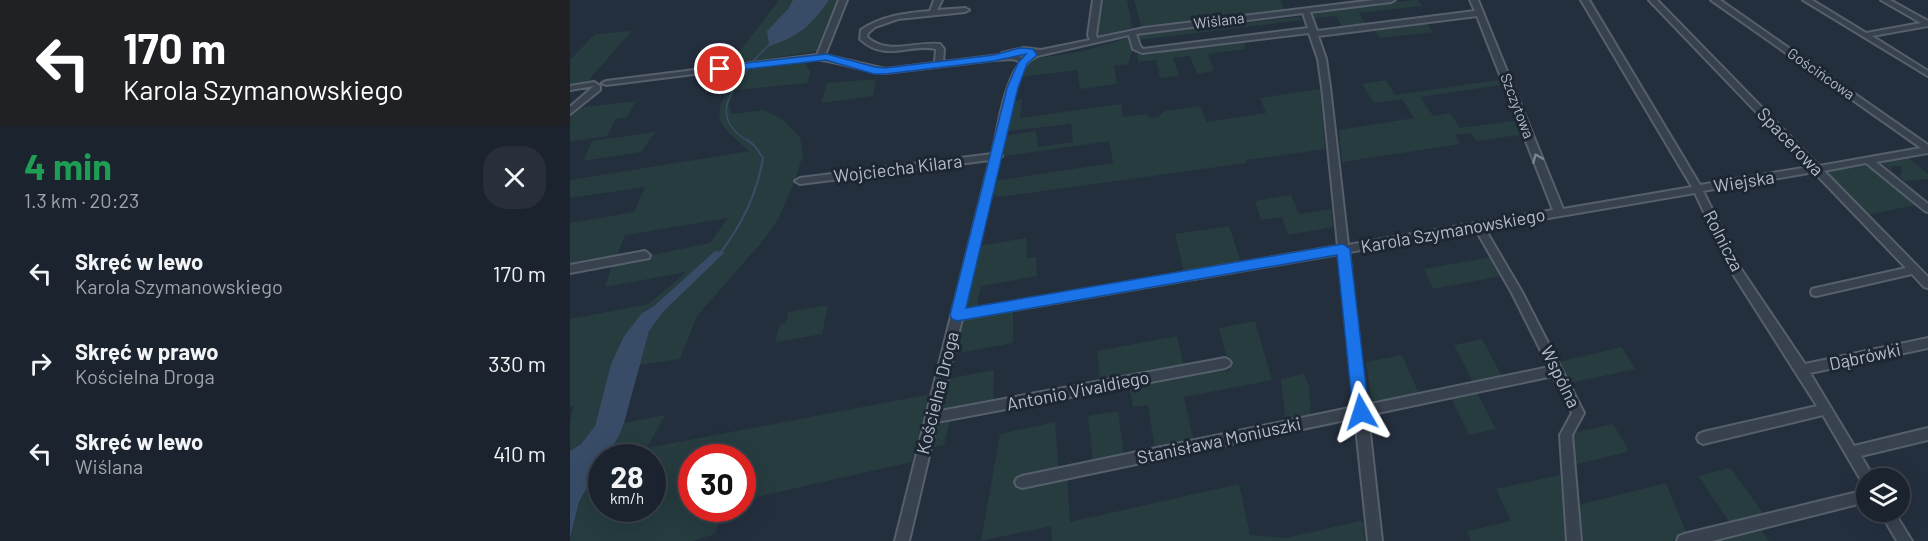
<!DOCTYPE html>
<html lang="pl">
<head>
<meta charset="utf-8">
<style>
  :root { --surface:#1b232e; --page:#282f3a; --text:#f1f3f6; --muted:#a0a4aa; --line:#39404a }
  body { margin:0; font-family:Barlow,sans-serif; background:var(--page); color:var(--text); height:100vh; display:flex; flex-direction:column; font-size:22px; white-space:nowrap }
  * { box-sizing:border-box; margin:0 }
  p { font-size:20px; color:var(--muted) }
  .icon { flex:none; width:33px; height:33px; fill:none; stroke:currentColor; stroke-width:2; stroke-linecap:round; stroke-linejoin:round }
  .map { position:relative; flex:1; overflow:hidden }
  .details { display:flex; flex-direction:column; background:var(--surface); width:570px }
  .details>* { flex:none }
  .top-card { background:#202124; color:#fff; overflow:hidden }
  .controls { position:absolute; left:1286px; top:468px; display:grid; gap:12px }
  .controls a { display:grid; place-items:center; width:54px; height:54px; border-radius:50%; background:var(--surface); box-shadow:0 6px 24px #0002,0 0 0 2px var(--line); font-size:30px }
  .speed { position:absolute; left:18px; top:444px; display:flex; gap:12px; font-size:30px; font-weight:700; text-align:center }
  .speed>* { display:grid; place-content:center; width:78px; height:78px; border-radius:50%; background:var(--surface); box-shadow:0 6px 24px #0002,0 0 0 2px var(--line); line-height:1 }
  .speed small { font-size:15px; font-weight:400 }
  .speed .limit { border:9px solid #d22; background:#fff; color:#111 }
  .pin { position:absolute; display:grid; place-items:center; width:51px; height:51px; color:#fff; margin:-26px; border:3px solid #fff; border-radius:50%; box-shadow:0 2px 6px #0007 }
  .me { position:absolute; width:66px; margin:-33px; rotate:354deg; stroke-linejoin:round; filter:drop-shadow(0 0 4px #0008) }
  .turn { display:flex; align-items:center; gap:21px; height:126px; padding:0 24px; font-size:27px }
  .turn .icon { width:78px; height:78px; stroke-width:2.5 }
  .turn b { display:block; font-size:42px; line-height:51px }
  .round { display:grid; place-items:center; flex:none; width:63px; height:63px; border-radius:24px; background:var(--page) }
  .headline { display:flex; align-items:center; justify-content:space-between; height:102px; padding:0 24px }
  h1 { font-size:36px; font-weight:700; line-height:45px; color:#1e9e55 }
  ul { padding:0; list-style:none }
  li { display:flex; align-items:center; gap:18px; height:90px; padding:0 24px }
  li div { flex:1 }
  li b { display:block; font-size:22px }
  li em { font-style:normal }
  main { display:flex; flex:1; min-height:0 }
  .map>svg:first-child { display:block }
</style>
</head>
<body>
<main>
<section class="details">
<div class="top-card">
<div class="turn"><svg class="icon" aria-label="left" viewBox="0 0 24 24"><path d="M17 20v-9H6M10 6l-5 5 5 5"/></svg><div><b>170 m</b>Karola Szymanowskiego</div></div>
</div>
<div class="headline"><div><h1>4 min</h1><p>1.3 km · 20:23</p></div><a class="round"><svg class="icon" aria-label="close" viewBox="0 0 24 24"><path d="M6 6l12 12M18 6L6 18"/></svg></a></div>
<ul>
<li><svg class="icon" aria-label="left" viewBox="0 0 24 24"><path d="M17 20v-9H6M10 6l-5 5 5 5"/></svg><div><b>Skręć w lewo</b><p>Karola Szymanowskiego</p></div><em>170 m</em></li>
<li><svg class="icon" aria-label="right" viewBox="0 0 24 24"><path d="M7 20v-9h11M14 6l5 5-5 5"/></svg><div><b>Skręć w prawo</b><p>Kościelna Droga</p></div><em>330 m</em></li>
<li><svg class="icon" aria-label="left" viewBox="0 0 24 24"><path d="M17 20v-9H6M10 6l-5 5 5 5"/></svg><div><b>Skręć w lewo</b><p>Wiślana</p></div><em>410 m</em></li>
</ul>
</section>
<div class="map">
<svg width="1358" height="541" viewBox="0 0 1358 541">
  <rect width="100%" height="100%" fill="#242f3e"/>
  <path fill="#263c3f" d="M209 0H267L246 51 159 65Z
    M532 0H557L562 28 527 36Z
    M564 0H711L714 10 571 26Z
    M844 0H848L852 6 789 13 796 25 773 28 766 16 744 18 743 15 746 12Z
    M728 17 733 20 569 40 567 35Z
    M855 21 863 32 810 38 803 28Z
    M62 31 17 82 0 85V60L25 34Z
    M560 37 562 51 558 64 544 66 547 84 510 89 507 70 451 77 454 66 464 59 514 51Z
    M672 39 676 49 638 54 644 71 627 74 620 56 603 58 609 76 590 78 586 60 568 62 567 54Z
    M236 61V66L241 71 237 83 166 90 159 104 162 114 194 110 212 119 230 137 233 155 225 180 209 218 192 242 127 316 110 359 69 365 79 331 93 312 154 252 145 251 84 306 72 313 54 336 41 364 25 426 11 444 0 451V422L4 406H0V319L79 304 116 272 35 287 43 263 140 243 158 218 55 235 46 258 0 266V223L64 212 75 187 0 198V180L180 151C137 117 145 115 168 70Z
    M306 79 303 96 251 103 257 83Z
    M934 79 937 84 850 97 863 116 880 113 890 128 950 120 955 134 907 141 901 133 885 135 890 144 772 162 769 130 844 118 832 99 804 103 792 84 816 80 825 95Z
    M750 89 755 149 676 160V163L429 197 421 194 423 181 543 163 539 141 429 157 434 136 466 131 468 147 503 142 501 124 436 131 444 101 452 99 450 118 551 104 553 117 575 114 580 118 588 117 595 111 630 106 637 122 696 113 690 98Z
    M66 101 57 117 46 119 37 136 0 142V113L6 108Z
    M85 132 71 152 13 161 22 141Z
    M1338 157 1358 174V179L1334 181 1328 176 1332 174 1331 166H1321L1322 171 1311 162 1331 158 1336 162 1333 158Z
    M1294 166 1300 168 1346 205 1296 215 1254 172Z
    M721 195 729 214 761 209 763 227 718 235 712 217 691 220 685 201Z
    M659 226 671 263 614 273 605 234Z
    M456 238 457 258 466 257 467 276 411 286 407 303 412 307 392 311 409 246Z
    M922 257 932 276 863 289 854 269Z
    M258 305 252 334 205 342 210 324 216 323 218 312Z
    M443 309V343L382 354 391 318Z
    M685 321 702 380 614 397 624 443 585 450 578 405 563 407 559 385 641 370 647 372 660 370 649 328Z
    M607 336 614 367 530 382 527 351Z
    M912 339 933 378 904 384 884 345Z
    M1051 347 1066 369 1000 383 989 362Z
    M832 355 850 396 802 406 796 362Z
    M424 370 423 402 375 411 370 409 376 379Z
    M734 374 739 386 741 419 716 423 711 379Z
    M906 391 926 429 899 435 880 396Z
    M361 394 341 462 173 500 172 458H122V508L152 509 145 534 123 541H0L9 502 31 462 32 508H82V458L35 457 49 436 54 423 95 415 77 448Z
    M548 411 554 457 523 463 518 416Z
    M380 420 374 445 360 448 367 421Z
    M485 422 489 471 497 478 500 522 669 484 680 535 716 538 790 521 793 523 795 541H482L481 526 411 541 430 434Z
    M1043 424 1058 449 1057 452 1004 465 1002 433Z
    M1160 468 1196 517 1162 526 1128 476Z
    M990 475 997 541H901L897 531 941 521 926 489Z
    M1096 483 1118 537 1102 541H1011L1005 506Z
    M1190 528 1199 541H1141Z"/>
  <path fill="#394c67" d="M223 0H259C239 28 229 36 197 47L199 43 197 31 218 9Z
    M145 251 155 252 93 312 79 331 54 423 49 436 35 457 32 458 31 462 9 502 0 539V451L11 444 25 426 41 364 54 336 72 313 84 306Z"/>
  <g fill="none" stroke-linecap="round" stroke-linejoin="round">
    <path stroke="#394c67" stroke-width="1.5" d="M182 62 198 46
      M180 67C158 93 140 120 180 142"/>
    <path stroke="#394c67" stroke-width="2" d="M151 252C173 223 187 194 193 158L185 146 177 140"/>
    <g stroke="#565f6c" stroke-width="4">
      <path id="minor" d="M269 0H277L255 55 315 69 365 63 366 49C339 43 316 63 290 39L291 30C311 16 336 13 360 11L364 0H372L367 10 395 8 399 10 395 12 328 19 305 27 298 33 297 37C318 56 345 41 370 44L374 49 373 62 431 55 432 53 454 48 471 50 520 40 518 35 523 0H531L526 35 527 38 574 28 804 0H825L821 2 740 12 747 31 905 11 900 0H908L993 209 1122 187 1011 0H1019L1130 185 1239 167 1079 0H1087L1249 166 1351 148 1141 0H1150L1358 145V153L1306 162 1358 204V212L1355 211 1296 163 1254 171 1358 277V288L1354 287 1342 274 1246 296 1242 295 1241 292 1242 289 1246 288 1336 268 1244 172 1133 191 1171 269 1235 364 1358 338V348L1240 373 1284 446 1358 428V440L1291 456 1304 478H1296V484L1292 482 1253 415 1133 444 1129 442 1127 438 1129 434 1133 432 1247 406 1163 274 1125 193 915 229 952 292 1014 413 1002 435 1011 541H997L990 435 1002 413 983 376 798 415 812 541H798L785 418 452 488 447 486 445 482 447 478 452 476 784 407 769 254 392 319 370 411 655 358 659 360 661 363 659 366 655 368 367 422 339 541H325L420 160 230 184 225 181 230 178 422 154C428 128 434 82 451 62L443 59 424 60 315 73C291 71 268 61 244 59L36 85 32 83 36 81 247 55ZM733 13 738 28 573 49 570 46 566 34ZM907 16 983 210 778 245 760 87 756 59 748 36ZM739 33 748 59 752 87 768 246 394 310 429 158 432 156 430 154C436 130 441 94 451 72 455 64 461 59 467 56L559 35 563 49 572 53ZM454 52 461 53 452 57 444 55ZM906 230 942 293 979 367 796 405 779 252Z
        M1233 0H1242L1296 33 1351 23 1311 0H1320L1358 21V26L1302 36 1358 71V76Z
        M24 82 30 86V90L0 114V107L24 86 0 90V86Z
        M75 251 80 255 79 258 0 273V265Z
        M1296 490V502L1142 541H1107L1109 536 1114 534Z
        M1310 512H1324L1342 541H1327Z"/>
    </g>
    <use href="#minor" fill="#38414e" fill-rule="evenodd"/>
  </g>
  <defs><path id="oneway-chevron" d="M-2-3.5L2.5 0L-2 3.5" fill="none" stroke-width="1.6" stroke-linecap="round" stroke-linejoin="round" transform="scale(1.5)"/></defs>
  <use stroke="#7c8592" href="#oneway-chevron" transform="translate(967 158) rotate(-113)"/>
  <path fill="#1a73e8" stroke="#114b97" stroke-width="1.5" d="M450 48 463 49 467 55 457 64 448 88 396 308 773 244 780 249 799 412 796 417 791 419 785 417 783 412 767 255 387 321 382 319 380 315 437 88 448 63 456 54 424 61 315 74H304L256 60 150 72 145 69 150 66 257 54 305 67 315 68 424 55Z"/>
  <g text-anchor="middle" stroke-width="6" stroke-linejoin="round" paint-order="stroke">
    <g font-size="15" fill="#b4bcc9" stroke="#1d2633">
      <text transform="translate(649 21) rotate(-7)" y="5">Wiślana</text>
      <text transform="translate(1251 74) rotate(35)" y="5">Gościńcowa</text>
      <text transform="translate(947 106) rotate(69)" y="5">Szczytowa</text>
    </g>
    <g font-size="18" fill="#b4bcc9" stroke="#1d2633">
      <text transform="translate(1220 142) rotate(46)" y="6">Spacerowa</text>
      <text transform="translate(328 169) rotate(-7)" y="6">Wojciecha Kilara</text>
      <text transform="translate(1174 182) rotate(-9)" y="6">Wiejska</text>
      <text transform="translate(883 231) rotate(-10)" y="6">Karola Szymanowskiego</text>
      <text transform="translate(1153 241) rotate(63)" y="6">Rolnicza</text>
      <text transform="translate(1295 357) rotate(-12)" y="6">Dąbrówki</text>
      <text transform="translate(990 377) rotate(64)" y="6">Wspólna</text>
      <text transform="translate(508 391) rotate(-11)" y="6">Antonio Vivaldiego</text>
      <text transform="translate(368 393) rotate(-76)" y="6">Kościelna Droga</text>
      <text transform="translate(649 441) rotate(-12)" y="6">Stanisława Moniuszki</text>
    </g>
  </g>
</svg>
<div class="controls">
<a><svg class="icon" aria-label="layers" viewBox="0 0 24 24"><path d="M12 4l9 5-9 5-9-5zM3 14l9 5 9-5"/></svg></a>
</div>
<div class="speed"><div>28<small>km/h</small></div><div class="limit">30</div></div>
<div class="pin" style="left:150px;top:69px;background:#d93025"><svg class="icon" aria-label="arrive" viewBox="0 0 24 24"><path d="M6 21V4h12l-3 4 3 4H6"/></svg></div>
<svg class="me" style="left:791px;top:412px" viewBox="-20 -20 40 40"><path d="M0-17L14 15 0 8-14 15z" fill="#1a73e8" stroke="#fff" stroke-width="4"/></svg>
</div>
</main>
</body>
</html>
